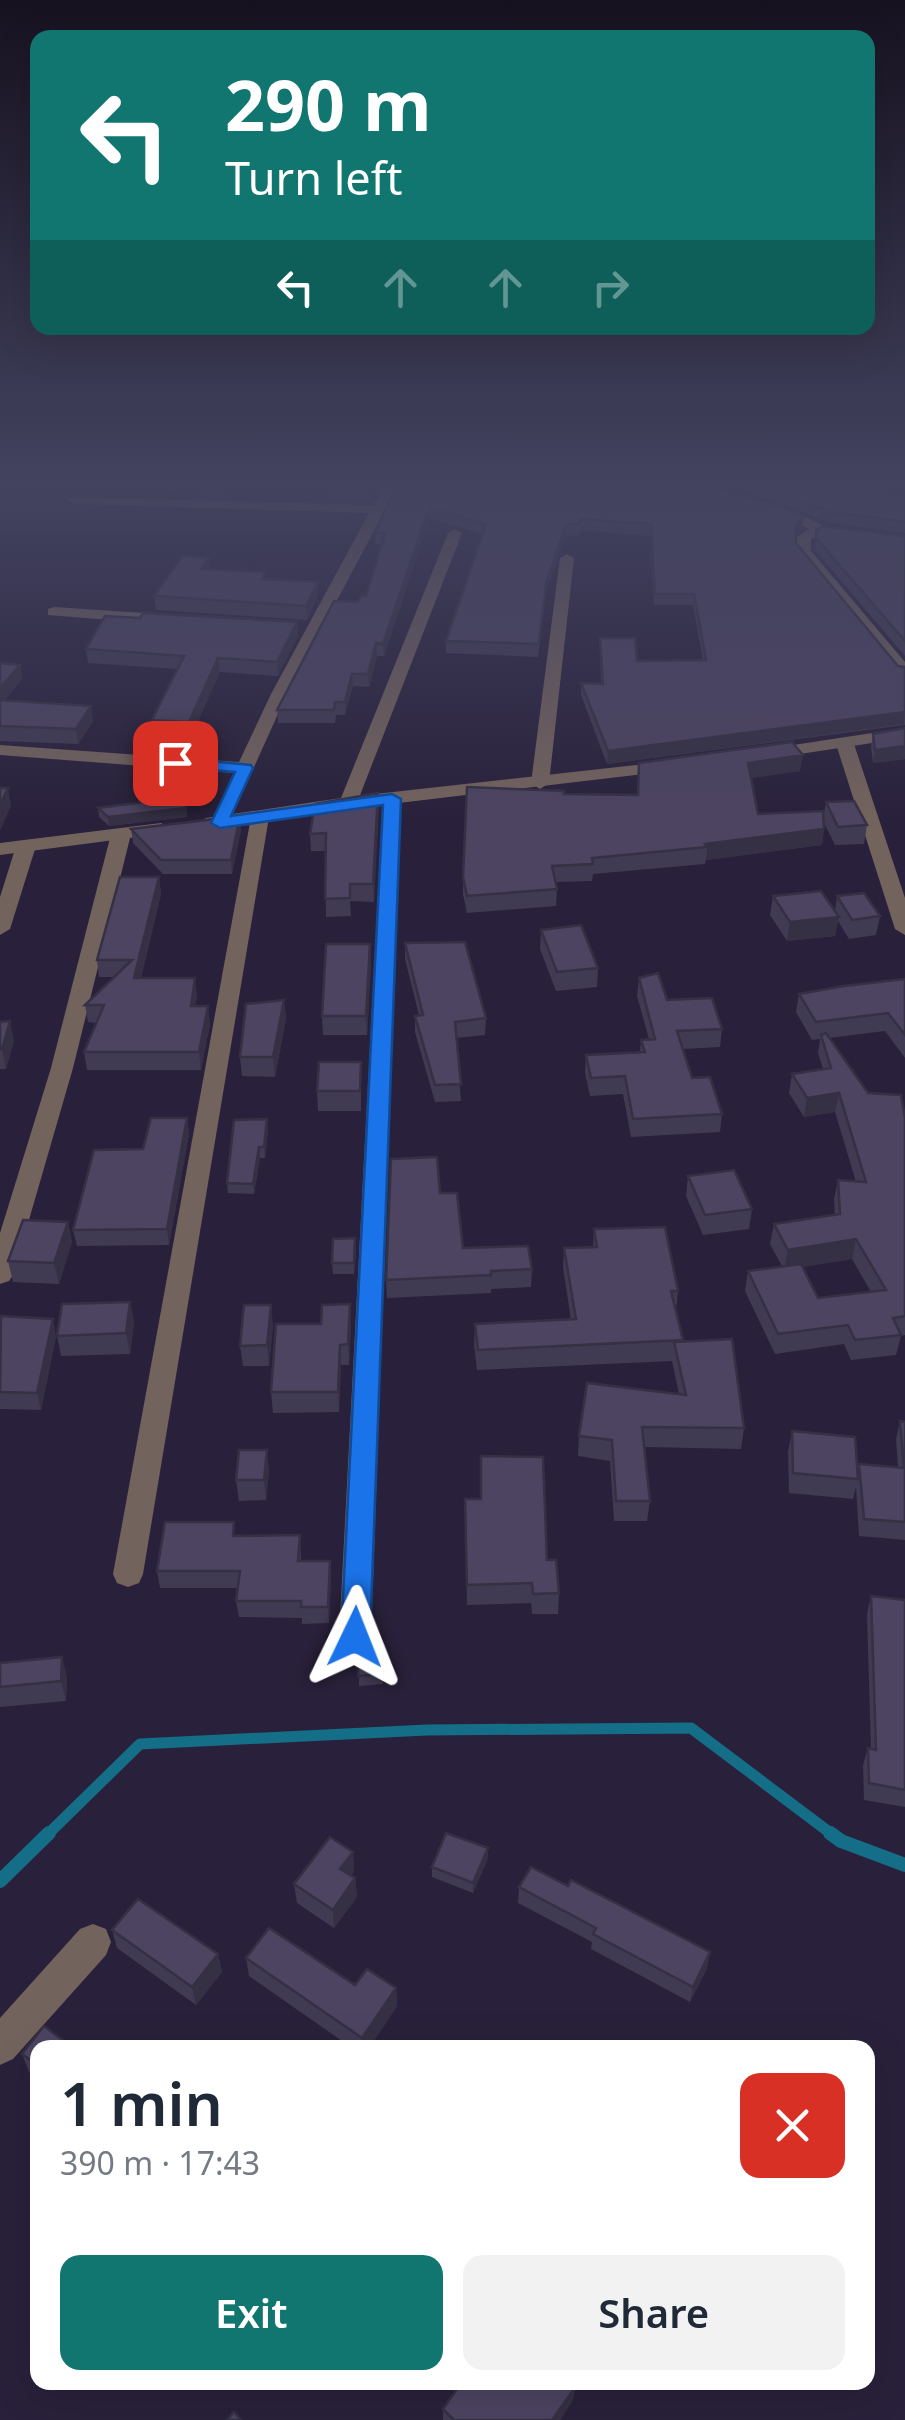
<!DOCTYPE html>
<html lang="en">
<head>
<meta charset="utf-8">
<style>
  :root { --surface:#fff; --page:#f2f2f3; --text:#1f2937; --muted:#747a83; --accent:#127670 }
  body { margin:0; font-family:"Noto Sans",sans-serif; background:var(--page); color:var(--text); height:100vh; display:flex; flex-direction:column; font-size:38px; white-space:nowrap }
  * { box-sizing:border-box; margin:0 }
  p { font-size:32px; color:var(--muted) }
  .icon { flex:none; width:55px; height:55px; fill:none; stroke:currentColor; stroke-width:2; stroke-linecap:round; stroke-linejoin:round }
  .map { position:relative; flex:1; overflow:hidden }
  .drawer { position:absolute; left:30px; top:2040px; width:845px; height:350px; display:flex; flex-direction:column; background:var(--surface); border-radius:20px; box-shadow:0 10px 40px #0002 }
  .drawer>* { flex:none }
  .hud { position:absolute; left:30px; top:30px; width:845px; height:305px; border-radius:20px; box-shadow:0 10px 40px #0002; background:#127670; color:#fff; overflow:hidden }
  .pin { position:absolute; display:grid; place-items:center; width:85px; height:85px; color:#fff; margin:-42px; border-radius:20px; box-shadow:0 5px 15px #0006 }
  .me { position:absolute; width:110px; margin:-55px; rotate:2deg; stroke-linejoin:round; filter:drop-shadow(0 0 8px #0008) }
  .turn { display:flex; align-items:center; gap:35px; height:210px; padding:0 30px; font-size:45px }
  .turn .icon { width:130px; height:130px; stroke-width:2.5 }
  .turn b { display:block; font-size:70px; line-height:85px }
  .lanes { display:flex; align-items:center; height:95px; padding:0 30px; background:#0003; justify-content:center; gap:50px; direction:ltr }
  .lanes .off { opacity:.35 }
  .round { display:grid; place-items:center; flex:none; width:105px; height:105px; border-radius:20px; background:var(--page) }
  .headline { display:flex; align-items:center; justify-content:space-between; height:170px; padding:0 30px }
  h1 { font-size:60px; font-weight:600; line-height:75px }
  .primary-button { display:flex; gap:20px; margin-top:auto; padding:20px 30px }
  .primary-button a { flex:1; height:115px; border-radius:20px; background:var(--accent); color:#fff; font-size:40px; font-weight:600; line-height:115px; text-align:center }
  .primary-button a+a { background:var(--page); color:var(--text) }
  .map>svg:first-child { display:block }
</style>
</head>
<body>
<div class="map">
<svg width="905" height="2420" viewBox="0 0 905 2420">
  <rect width="100%" height="100%" fill="#29213b"/>
  <g fill="none" stroke-linecap="round" stroke-linejoin="round">
    <path stroke="#156e88" stroke-width="11" d="M47 1835 140 1744 427 1730 691 1728 833 1835"/>
    <path stroke="#156e88" stroke-width="14" d="M830 1833 841 1841 905 1865
      M0 1881 49 1833"/>
    <path fill="#73635d" fill-rule="evenodd" d="M386 482H400L287 694 227 827H213L211 823 234 773 0 755V745L239 762 271 694 369 513 75 504 68 500 70 497 374 505Z
      M770 505H780L823 525 905 536V544L822 534 811 539V551L905 662V677L899 676 797 552V537L809 529 770 511Z
      M455 529 462 533 357 803 355 807H341L339 803 448 533Z
      M567 554 574 558 549 783 540 789 531 783 560 558Z
      M54 607 174 615 182 620 174 625 48 615V609Z
      M845 739 854 744 905 898V935L895 929 836 744Z
      M392 793 401 799 371 1637 366 1646 355 1650 344 1646 339 1637 383 799Z
      M260 811 269 817 143 1574 139 1583 128 1587 117 1583 113 1574 251 817Z
      M121 828 131 834 73 1068 13 1275 9 1281 0 1284V1233L51 1068 111 834Z
      M26 840 36 846 10 929 0 935V897L16 846Z
      M93 1924 106 1929 111 1942 106 1955 13 2059 0 2065V2018L80 1929Z"/>
    <path fill="#73635d" fill-rule="evenodd" d="M905 728V738L767 759 758 754 767 749Z
      M672 761 681 766 678 770 348 809 206 830 197 824 206 818 348 797Z
      M161 823 171 829 168 833 0 855V843Z"/>
  </g>
  <path fill="#413a53" fill-rule="evenodd" d="M169 482H236L228 497 170 493Z
    M291 482H382L372 501 328 500V489L291 487Z
    M398 482H861L905 497V533L831 523 727 485 691 482 802 529 795 535 796 543 898 666 905 667V725L607 764 581 695V683L601 684 600 638 637 661 703 660 693 605H654L650 536 580 530 579 536 565 535 545 596 538 657 446 653V641L483 534 429 518 384 656H377L369 687 353 686 345 715H336L335 723H278L277 710 358 602 366 596 381 544H375V532Z
    M871 482H905V492Z
    M816 530 905 536V656L815 550Z
    M210 570 318 595 307 620 156 610 154 596Z
    M297 622 298 636 278 676 220 672 191 737 154 735 152 720 177 669 88 663 86 649Z
    M0 663 20 665 22 679 5 700 93 721 78 744 0 741Z
    M905 729V759L873 763 871 747 873 734Z
    M639 763 800 771 751 778 758 814 823 819 826 802 867 825 864 844 835 845 823 821 824 829 822 845 706 860 705 864 593 874 592 881 556 882 557 889 556 906 467 913 463 894V877L564 794 637 795Z
    M378 793 374 902 350 901 351 916 326 917 325 851H311L310 834Z
    M98 808H186L187 817 109 826 99 817Z
    M131 829 241 830 232 874H163L133 843Z
    M159 877 161 894 141 978 197 995 195 1006 210 1024 201 1070H87L84 1052 96 1023 88 1022 85 1005 114 977H99L97 960Z
    M773 896 835 911 837 896 880 916 876 935 849 939 838 921 835 936 787 941 770 915Z
    M541 930 598 968 597 987 556 991 540 949Z
    M405 943 486 1018 485 1035 456 1038 461 1101 435 1102 415 1032V1016L419 1015 405 959Z
    M371 963 367 1035H323L322 1016Z
    M639 978 667 1000 722 1029 720 1047 683 1049 692 1078 722 1114 720 1132 631 1137 623 1094 590 1096 585 1073 586 1055 640 1052 641 1040 649 1039 637 996Z
    M905 979V1058L885 1031 829 1038 868 1093 905 1118V1335L901 1336 896 1355 851 1360 844 1344 775 1354 745 1291 748 1271 782 1266 770 1244 774 1224 835 1215 834 1199 838 1180 856 1182 835 1112 804 1117 789 1093 792 1074 823 1069 818 1053 820 1039 812 1040 796 1012 799 994ZM852 1259 871 1292 818 1298 802 1267Z
    M284 1000 286 1019 275 1077 242 1076 240 1057Z
    M0 1022 14 1041 6 1069H0Z
    M361 1062V1111H318L317 1091Z
    M187 1118 189 1134 169 1245 77 1246 73 1230 143 1149Z
    M267 1119 268 1130 265 1158H260L254 1194 228 1193 227 1183Z
    M688 1176 752 1209 749 1229 703 1235 686 1196Z
    M440 1193 463 1248 532 1269 531 1287 491 1289V1293L387 1298 386 1280Z
    M68 1222 72 1242 59 1284 13 1282 8 1261Z
    M594 1229 678 1291 676 1311 683 1342 744 1428 741 1449 644 1447 650 1501 647 1521H614L610 1461 578 1456 579 1436 679 1394 672 1361 477 1370 474 1344 475 1324 571 1320 563 1267 564 1248 593 1247Z
    M356 1249 354 1274H333L332 1263Z
    M130 1302 134 1322 130 1354 61 1356 57 1336Z
    M0 1318 56 1336 41 1410 0 1409Z
    M351 1324 349 1365H341L339 1412 273 1413 271 1392Z
    M273 1325 269 1366H243L240 1346Z
    M900 1421 905 1422V1540L859 1536 856 1487 853 1499 789 1493 788 1452 792 1431 857 1474 859 1464 898 1467 896 1439Z
    M269 1470 266 1500 239 1501 236 1480Z
    M465 1499 547 1560 559 1593 558 1614H532L531 1603 467 1605Z
    M300 1535 301 1561H330L331 1577 329 1623 302 1624V1618L239 1617 236 1601 238 1588H160L157 1571 236 1536Z
    M871 1596 905 1600V1807L864 1800 863 1765 868 1748 871 1749 867 1614Z
    M381 1644 383 1684 359 1686 358 1645Z
    M0 1663 67 1677 66 1701 0 1707Z
    M353 1852 354 1871 351 1876 355 1878 357 1897 334 1928 297 1903 294 1884Z
    M488 1858 473 1893 432 1877V1867Z
    M568 1886 710 1952 707 1968 690 2002 591 1949 592 1942 518 1903 519 1887Z
    M112 1930 218 1954 222 1972 196 2005 117 1948Z
    M246 1958 355 1985 396 1988 397 2006 369 2048H352L249 1976Z
    M38 2048V2078L29 2072 22 2054Z
    M573 2400 560 2420H443V2409Z"/>
  <path fill="#353044" d="M230 482H236L228 497 227 486Z
    M376 482H382L372 501 371 490Z
    M429 507V518L384 656 383 644Z
    M803 518 802 529 793 537 795 526Z
    M566 524 565 535 545 596 538 657 546 584Z
    M209 558 210 571 201 569Z
    M318 582V595L307 620 306 606Z
    M297 622 298 636 278 676 277 662Z
    M376 643 377 656 369 687 368 674Z
    M218 658 220 672 191 737 189 722Z
    M20 665 22 679 0 706V688Z
    M352 674 353 686 345 715V702Z
    M91 706 93 721 78 744 76 729Z
    M905 712 904 724 607 764 608 751Z
    M905 746V759L873 763 875 750Z
    M803 755 800 771 746 779 748 763Z
    M8 788 11 806 0 831V805Z
    M378 793 379 811 374 902 373 884Z
    M186 808 187 817 109 826 108 817Z
    M240 816 241 830 232 874 231 860Z
    M824 829 822 845 706 860 707 847 705 844Z
    M159 877 161 894 137 996 134 978Z
    M839 917 835 936 787 941 790 922Z
    M370 944 371 963 367 1035 366 1016Z
    M195 978 197 995 193 1024 191 1006Z
    M284 1000 286 1019 275 1077 273 1057Z
    M208 1006 210 1024 201 1070 199 1052Z
    M10 1021 14 1041 6 1069 2 1049Z
    M839 1093 835 1112 804 1117 807 1098Z
    M187 1118 189 1134 169 1245 167 1229Z
    M267 1119 268 1130 265 1158 264 1147Z
    M259 1147 260 1158 254 1194 253 1184Z
    M68 1222 72 1242 59 1284 54 1263Z
    M856 1239 852 1259 784 1270 788 1250Z
    M130 1302 134 1322 130 1354 126 1333Z
    M350 1304 351 1324 349 1365 348 1344Z
    M271 1305 273 1325 269 1366 267 1345Z
    M53 1319 56 1336 41 1410 37 1393Z
    M340 1345 341 1365 339 1412 338 1392Z
    M267 1450 269 1470 266 1500 264 1480Z
    M330 1561 331 1577 329 1623 328 1607Z
    M62 1657 67 1677 66 1701 61 1681Z
    M488 1848V1858L473 1893V1883Z
    M353 1852 354 1871 341 1888 340 1869Z
    M355 1878 357 1897 334 1928 333 1910Z
    M710 1952 707 1968 690 2002 693 1987Z
    M218 1954 222 1972 196 2005 192 1987Z
    M396 1988 397 2006 369 2048H363L362 2038Z
    M576 2386 573 2400 560 2420H552Z"/>
  <path fill="#4c4461" stroke="#353044" stroke-width="2.5" d="M169 482H230L227 486Z
    M330 482H376L371 490 328 489Z
    M398 482H690L782 507 803 518 795 526 796 543 898 666 905 667V712L608 751 581 683 603 684 600 638H635L637 661 706 660 694 594H655L651 524 580 519 579 524H566L546 584 539 644 446 641 486 524 429 507 383 644 376 643 368 674H352L345 702H335L334 710H277L334 601 358 602 361 596H366L385 533 375 532Z
    M749 482H861L905 497V522L833 512Z
    M824 526 905 536V641L816 538V530Z
    M182 556 209 558 201 569 265 572 262 579 318 582 306 606 154 596Z
    M143 613 297 622 277 662 218 658 189 722 152 720 184 656 86 649 105 616 140 618Z
    M0 663 20 665 0 688Z
    M0 700 91 706 76 729 0 726Z
    M905 728V746L875 750 873 734Z
    M792 742 803 755 748 763 758 814 823 811 824 829 705 844 707 847 592 858 593 864 552 866 557 889 467 896 463 877 467 787 564 791V794L638 795 639 763Z
    M0 788H8L0 805Z
    M378 793 373 884H350V898L325 899 326 833 310 834 315 804Z
    M183 797 186 808 108 817 98 808Z
    M854 801 867 825 838 827 826 802Z
    M240 816 231 860H161L131 829Z
    M120 877H159L134 978H195L191 1006H208L199 1052H84L104 1005H85L132 960H97Z
    M821 891 839 917 790 922 773 896Z
    M864 893 880 916 852 920 837 896Z
    M581 925 598 968 557 972 541 930Z
    M465 942 486 1018 455 1022 461 1084 435 1085 415 1016 423 1015 405 943Z
    M326 944H370L366 1016H322Z
    M658 973 667 1000 712 998 722 1029 677 1031 692 1078 710 1077 722 1114 633 1119 625 1076 591 1078 586 1055 645 1052 641 1040 655 1039 639 978Z
    M905 979V1035L888 1013 816 1022 799 994 844 986Z
    M284 1000 273 1057H240L246 1004Z
    M10 1021 2 1049H0V1022Z
    M826 1033 868 1093 901 1095 905 1118V1316L893 1318 901 1335 855 1340 848 1325 778 1334 748 1271 801 1264 818 1298 886 1290 856 1239 788 1250 774 1224 840 1214 838 1180 866 1182 839 1093 807 1098 792 1074 831 1068 821 1035Z
    M319 1062H361L360 1091H317Z
    M151 1118H187L167 1229 73 1230 94 1150 143 1149Z
    M267 1119 264 1147H259L253 1184 227 1183 234 1120Z
    M437 1157 440 1193H457L463 1248 528 1246 532 1269 491 1271V1275L386 1280 391 1159Z
    M734 1170 752 1209 705 1215 688 1176Z
    M23 1220 68 1222 54 1263 8 1261Z
    M665 1227 678 1291H671L683 1340 478 1350 475 1324 576 1319 564 1248 597 1247 594 1229Z
    M355 1238 354 1263H332L333 1239Z
    M130 1302 126 1333 57 1336 62 1304Z
    M350 1304 348 1344 340 1345 338 1392H271L276 1324H321L322 1305Z
    M244 1305H271L267 1345 240 1346Z
    M1 1316 53 1319 37 1393 0 1392Z
    M732 1339 744 1428 642 1427 650 1501H616L612 1440 579 1436 587 1383 686 1395 674 1342Z
    M900 1421 905 1422V1522L864 1519 859 1464 904 1468Z
    M792 1431 855 1437 858 1479 793 1473Z
    M239 1450H267L264 1480H236Z
    M481 1456 543 1457 547 1560H556L559 1593 533 1594 532 1583 467 1585 465 1499H481Z
    M165 1522H234L233 1536 300 1535 298 1561H330L328 1607H301V1601H236L240 1571H157Z
    M871 1596 905 1600V1790L869 1783 868 1748 876 1750Z
    M381 1644 383 1674 358 1676V1645Z
    M62 1657 61 1681 0 1687V1663Z
    M446 1833 488 1848 473 1883 432 1867Z
    M330 1837 353 1852 340 1869 355 1878 333 1910 294 1884Z
    M531 1867 568 1886 571 1880 710 1952 693 1987 593 1934 596 1928 519 1887Z
    M138 1899 218 1954 192 1987 112 1930Z
    M269 1928 355 1985 367 1969 396 1988 362 2038 246 1958Z
    M44 2026 73 2048H38V2065L22 2054Z
    M462 2382H572L576 2386 552 2420H454L443 2409Z
    M234 2412 241 2420H227Z"/>
  <linearGradient id="sky" x2="0" y2="1"><stop stop-color="#171220"/><stop offset="0.59" stop-color="#434360"/><stop offset="1" stop-color="#434360" stop-opacity="0"/></linearGradient>
  <rect width="905" height="820" fill="url(#sky)"/>
  <path fill="#1a73e8" stroke="#114b97" stroke-width="2.5" d="M175 758 251 765 253 768 231 816 392 794 401 799 370 1637 365 1646 355 1649 345 1646 341 1637 383 805 220 828 211 823 235 772 169 766V759Z"/>
</svg>
<div class="pin" style="left:175px;top:763px;background:#d93025"><svg class="icon" aria-label="arrive" viewBox="0 0 24 24"><path d="M6 21V4h12l-3 4 3 4H6"/></svg></div>
<svg class="me" style="left:355px;top:1637px" viewBox="-20 -20 40 40"><path d="M0-17L14 15 0 8-14 15z" fill="#1a73e8" stroke="#fff" stroke-width="4"/></svg>
<div class="hud">
<div class="turn"><svg class="icon" aria-label="left" viewBox="0 0 24 24"><path d="M17 20v-9H6M10 6l-5 5 5 5"/></svg><div><b>290 m</b>Turn left</div></div>
<div class="lanes"><svg class="icon" aria-label="left" viewBox="0 0 24 24"><path d="M17 20v-9H6M10 6l-5 5 5 5"/></svg><svg class="icon off" aria-label="ahead" viewBox="0 0 24 24"><path d="M12 20V5M6 11l6-6 6 6"/></svg><svg class="icon off" aria-label="ahead" viewBox="0 0 24 24"><path d="M12 20V5M6 11l6-6 6 6"/></svg><svg class="icon off" aria-label="right" viewBox="0 0 24 24"><path d="M7 20v-9h11M14 6l5 5-5 5"/></svg></div>
</div>
<section class="drawer">
<div class="headline"><div><h1>1 min</h1><p>390 m · 17:43</p></div><a class="round" style="background:#d93025;color:#fff"><svg class="icon" aria-label="close" viewBox="0 0 24 24"><path d="M6 6l12 12M18 6L6 18"/></svg></a></div>
<div class="primary-button"><a>Exit</a><a>Share</a></div>
</section>
</div>
</body>
</html>
